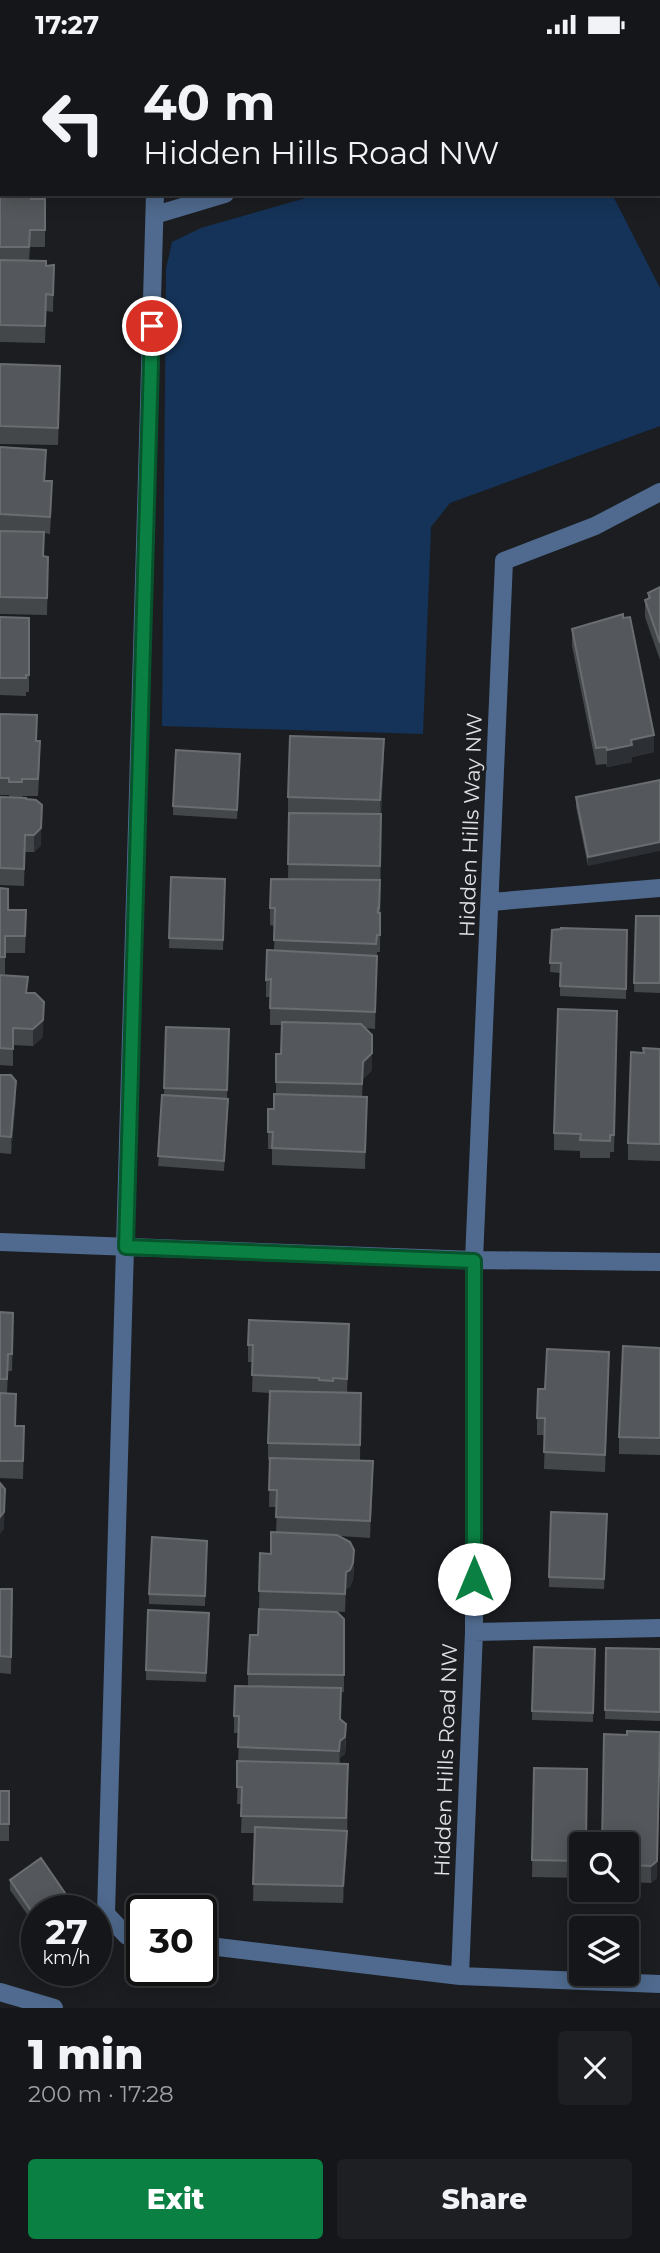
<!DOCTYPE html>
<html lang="en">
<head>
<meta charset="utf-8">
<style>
  :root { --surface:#141619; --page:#1d1f22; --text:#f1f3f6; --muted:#9d9fa2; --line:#333538; --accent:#0b8043 }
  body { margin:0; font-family:Montserrat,sans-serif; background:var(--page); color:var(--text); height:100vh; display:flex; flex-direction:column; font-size:26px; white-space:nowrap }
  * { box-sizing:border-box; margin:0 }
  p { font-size:23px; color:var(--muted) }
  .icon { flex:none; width:38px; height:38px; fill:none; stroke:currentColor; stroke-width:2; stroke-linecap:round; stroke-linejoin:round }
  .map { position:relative; height:1959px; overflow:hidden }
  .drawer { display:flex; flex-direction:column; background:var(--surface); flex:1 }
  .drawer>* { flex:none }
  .banner { position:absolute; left:0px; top:0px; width:662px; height:147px; box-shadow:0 4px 18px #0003,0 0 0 2px var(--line); background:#141619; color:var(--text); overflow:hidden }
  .controls { position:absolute; left:569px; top:1783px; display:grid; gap:14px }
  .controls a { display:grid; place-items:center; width:70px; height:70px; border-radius:7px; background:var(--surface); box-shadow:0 4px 18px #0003,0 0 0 2px var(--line); font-size:35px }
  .speed { position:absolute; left:21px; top:1846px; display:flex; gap:14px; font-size:35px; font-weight:700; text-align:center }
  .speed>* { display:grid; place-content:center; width:91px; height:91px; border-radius:50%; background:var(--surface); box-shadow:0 4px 18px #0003,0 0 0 2px var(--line); line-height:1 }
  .speed small { font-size:18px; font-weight:400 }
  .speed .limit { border:4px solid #111; border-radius:10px; background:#fff; color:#111 }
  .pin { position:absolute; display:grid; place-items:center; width:60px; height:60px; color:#fff; margin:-30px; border:4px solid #fff; border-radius:50%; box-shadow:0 2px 7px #0007 }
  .me { position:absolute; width:77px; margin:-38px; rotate:0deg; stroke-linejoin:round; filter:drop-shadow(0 0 5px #0008) }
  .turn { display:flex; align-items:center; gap:24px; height:147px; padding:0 28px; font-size:32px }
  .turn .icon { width:91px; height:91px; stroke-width:2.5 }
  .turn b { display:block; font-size:49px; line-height:60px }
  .round { display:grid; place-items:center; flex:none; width:74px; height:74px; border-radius:7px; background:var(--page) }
  .head { display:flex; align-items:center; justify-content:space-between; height:119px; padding:0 28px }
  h1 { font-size:42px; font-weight:800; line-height:52px }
  .cta { display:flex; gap:14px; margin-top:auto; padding:14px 28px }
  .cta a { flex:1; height:80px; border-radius:7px; background:var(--accent); color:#fff; font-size:28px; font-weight:800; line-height:80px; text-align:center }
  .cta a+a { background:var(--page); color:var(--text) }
  .status { display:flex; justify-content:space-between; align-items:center; height:49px; padding:0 35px; background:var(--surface); direction:ltr }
  .status svg { height:19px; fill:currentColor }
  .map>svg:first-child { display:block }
</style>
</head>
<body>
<div class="status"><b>17:27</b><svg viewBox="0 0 49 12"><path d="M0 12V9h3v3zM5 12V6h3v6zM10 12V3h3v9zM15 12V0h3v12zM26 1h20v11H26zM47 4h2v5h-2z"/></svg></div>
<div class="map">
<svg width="660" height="1959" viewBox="0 0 660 1959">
  <rect width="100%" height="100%" fill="#1b1d21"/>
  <path fill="#153358" d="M320 145H612L660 239V377L450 454 431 478 423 685 162 677 166 220 172 193 201 179Z"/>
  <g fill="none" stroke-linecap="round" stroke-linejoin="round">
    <path stroke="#4f6a8e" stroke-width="18" d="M158 2V0
      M631 2 634 0
      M155 166 225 145
      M491 853 660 839
      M0 1193 474 1211 660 1213
      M474 1583 660 1579
      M142 1889 127 1887 106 1865 155 145
      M201 1896 460 1927 660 1935
      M460 1927 474 1583V1211L504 512 595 477 660 443
      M0 1943 54 1959"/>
  </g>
  <path fill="#44474a" d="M0 0 2 2V40H0Z
    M0 42 2 43V145L31 150H45V198H30L29 212 46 217 54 216 53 263 46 262 45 294 0 293Z
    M0 315 60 334 58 396 0 395Z
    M0 398 46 418 45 432 52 449 50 485 44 484V507L48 525 47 566 0 565Z
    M660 538V611L645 568V551L648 550V544Z
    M0 568 29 569V643H26V647L0 646Z
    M572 580 654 703 632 708V713L607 718 606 715 596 716 572 597Z
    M0 665 36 692 40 709 38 747H22L41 796 34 803H25L24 837 0 836V748H9V746H0Z
    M384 707 381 765 380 903H377L375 980 366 979 372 986V1021L363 1030 362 1047 367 1048 365 1120 272 1116V1100H268V1060H274L276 1045V1005H281L282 976H270V948H266V931L274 901 275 877 270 876V859L288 830 289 765H288V748Z
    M240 714 237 770 173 766V757Z
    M660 731 588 817 576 758V748Z
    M171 828 225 830 223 901 169 899Z
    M0 839 8 861 26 878 25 904H5V925H0Z
    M636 867H660V944L634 943Z
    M552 881H627L626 950 560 947V924L550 923Z
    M0 926 28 944 43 988 33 997 13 996V1017L0 1016Z
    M166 978 229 980 227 1050 228 1060 224 1122 158 1117 164 1046Z
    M617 979 614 1103H610V1109H580V1102L554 1101V1084Z
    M660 1000V1112L628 1111V1094L643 1004Z
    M0 1026 16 1049 11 1105 0 1104Z
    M0 1263 13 1281 12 1322H8L7 1344 15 1377 24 1394 23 1430 0 1429Z
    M349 1292 347 1344H361L360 1412 373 1429 370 1489 340 1487 354 1518 353 1531 350 1538 346 1540 345 1563 259 1559 260 1504 271 1505 276 1484 277 1458H269L270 1411H268V1394L270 1344 252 1343 253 1313H248V1296Z
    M660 1299V1406L619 1405V1388Z
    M609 1320 605 1423 544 1420 545 1386H537V1369L545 1340Z
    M607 1475 604 1540 549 1538V1528Z
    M207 1502 205 1557 149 1555V1545Z
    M0 1540 12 1557 11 1625 0 1624Z
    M344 1570V1643H341V1670L346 1692 345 1705 340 1709V1715L348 1732 347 1799 343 1854 253 1852 255 1784H241L242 1755H237L239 1684H234V1667L248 1637V1625L258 1586Z
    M209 1574 206 1633 146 1631V1621Z
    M534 1598 595 1600 593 1673 532 1671Z
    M606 1599 660 1600V1672L605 1670Z
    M604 1685 657 1829 651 1834 628 1833 626 1831V1796Z
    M534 1719 581 1796V1829L532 1828Z
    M0 1742H9V1792H0Z
    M10 1831 65 1854 34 1875 10 1841Z
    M602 1841H625V1844H602Z"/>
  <path fill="#2c2f33" d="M654 686V703L632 708V713L607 718V701L631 691Z
    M384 690V707L380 768V751Z
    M42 756 41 796 34 803V786Z
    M660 793V802L588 817V808Z
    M44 953 43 988 33 997V980Z
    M372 1004V1021L363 1030 362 1052 363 1013Z
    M16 1032V1049L11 1105V1088Z
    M609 1303V1320L605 1423V1406Z
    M373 1412V1429L370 1489V1472Z
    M5 1440 4 1480 0 1485V1468Z
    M354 1501 353 1531 350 1538 346 1540 345 1563 346 1523Z
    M346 1675 345 1705 340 1709 339 1719 340 1692Z
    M660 1712 657 1829 651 1834V1817Z
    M347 1782V1799L343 1854V1837Z
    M65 1844V1854L54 1862H39Z
    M37 1864V1873L34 1875V1866Z"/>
  <path fill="#54575b" stroke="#6a6d70" stroke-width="2" d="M0 0H33L32 2H2V23H0Z
    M0 42 2 43V108L0 107Z
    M0 123H2V145H31V150H45V181H30L29 198H0Z
    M0 211 46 212V217L54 216 53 246 46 245 45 277 0 276Z
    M0 315 60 317 58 379 0 377Z
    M0 398 46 401 44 432H52L50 468 0 465Z
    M0 482 44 483 43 507 48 508 47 549 0 548Z
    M660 538V594L645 551 650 549 648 544Z
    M623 565V569L630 568 654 686 631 691 632 696 607 701 606 698 596 699 572 580Z
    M0 568 29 569V626H26V629H0Z
    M0 665 37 666 36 692H40L38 730H22V733H9V729H0Z
    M290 687 384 690 380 751 288 748Z
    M176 701 240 705 237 761 173 757Z
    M660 731V793L588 808 576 748Z
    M0 748 26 749V750L36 751 42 756 41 779 34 786H25L24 820 0 819Z
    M289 764 381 765 380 817 288 815Z
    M171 828 225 830 223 891 169 889Z
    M271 830 380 831 379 859H378V864H380V886H377L376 895 274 891 275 859H270Z
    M0 839 8 840V861H26L25 887H5V908H0Z
    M636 867H660V934H634Z
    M561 879 627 881 626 940 560 937 561 914H550L552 881 561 880Z
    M267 901 377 907 375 963 270 959 271 930 266 931Z
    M0 926 28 928 26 944H35L44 953 43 971 33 980 13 979V1000L0 999Z
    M558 960 617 962 614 1086H610V1092L580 1091 581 1085 554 1084Z
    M282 973 361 975 372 986V1004L363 1013 362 1035 276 1033V1005H281Z
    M166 978 229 980 227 1041 164 1039Z
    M643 999 660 1000V1095L628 1094 631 1003 644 1004Z
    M0 1026H11L16 1032 11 1088 0 1087Z
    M274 1045 367 1048 365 1103 272 1099 273 1083H268V1060H274Z
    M162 1046 228 1050 224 1112 158 1107Z
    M0 1263 13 1264 12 1305H8L7 1330H0Z
    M249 1271 349 1275 347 1330 333 1329V1332L319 1331V1329L252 1326 253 1296H248Z
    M623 1297 660 1299V1389L619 1388Z
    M547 1300 609 1303 605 1406 544 1403 545 1369H537L538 1340H545Z
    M270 1342 361 1344 360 1396 268 1394Z
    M0 1344 16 1345 15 1377H24L23 1412H0Z
    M270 1409 373 1412 370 1472 276 1468 277 1441H269Z
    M0 1434 5 1440 4 1463 0 1468Z
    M551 1463 607 1465 604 1530 549 1528Z
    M271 1483 337 1486 350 1493 354 1501 353 1514 350 1521 346 1523 345 1545 259 1542 260 1504 271 1505Z
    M152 1488 207 1492 205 1547 149 1545Z
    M0 1540H12L11 1608 0 1607Z
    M259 1560 337 1563 344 1570V1626L248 1625 250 1586H258Z
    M148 1561 209 1564 206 1624 146 1621Z
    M534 1598 595 1600 593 1664 532 1662Z
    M606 1599 660 1600V1663L605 1661Z
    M235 1637 341 1639 340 1670 346 1675 345 1688 340 1692 339 1702 238 1698 239 1667H234Z
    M627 1682 660 1683 657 1812 651 1817 628 1816 626 1814V1796H602L604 1685 627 1686Z
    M237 1712 348 1715 346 1769 241 1767 242 1738H237Z
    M534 1719 587 1720 586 1796H581V1812L532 1811Z
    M0 1742H9V1775H0Z
    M255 1778 347 1782 343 1837 253 1835Z
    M41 1809 65 1844 39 1862H37V1864L34 1866 10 1831Z"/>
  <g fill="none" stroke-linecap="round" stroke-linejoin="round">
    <g stroke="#07532c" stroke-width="18">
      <path id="route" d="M152 277 126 1198 474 1212V1530"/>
    </g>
    <use href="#route" stroke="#0b8043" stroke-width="12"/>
  </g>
  <g text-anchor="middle" stroke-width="5" stroke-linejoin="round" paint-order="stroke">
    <g font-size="21" fill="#dfe1e3" stroke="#1b1d21">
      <text transform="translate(471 776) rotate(-88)" y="7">Hidden Hills Way NW</text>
      <text transform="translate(446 1711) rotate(-88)" y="7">Hidden Hills Road NW</text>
    </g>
  </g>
</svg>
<div class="controls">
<a><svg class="icon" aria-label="search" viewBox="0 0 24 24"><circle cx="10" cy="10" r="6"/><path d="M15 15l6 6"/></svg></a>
<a><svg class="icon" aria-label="layers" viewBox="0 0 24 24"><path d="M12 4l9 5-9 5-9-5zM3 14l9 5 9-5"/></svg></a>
</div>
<div class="speed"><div>27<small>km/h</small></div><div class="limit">30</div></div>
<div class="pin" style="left:152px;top:277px;background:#d93025"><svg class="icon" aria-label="arrive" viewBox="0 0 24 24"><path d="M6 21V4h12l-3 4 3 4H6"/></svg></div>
<svg class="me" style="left:474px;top:1530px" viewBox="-20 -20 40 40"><circle r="19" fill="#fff"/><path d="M0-13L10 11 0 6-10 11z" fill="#0b8043"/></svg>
<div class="banner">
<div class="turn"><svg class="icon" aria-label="left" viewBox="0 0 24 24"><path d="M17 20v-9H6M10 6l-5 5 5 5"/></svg><div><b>40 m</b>Hidden Hills Road NW</div></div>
</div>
</div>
<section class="drawer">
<div class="head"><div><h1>1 min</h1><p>200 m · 17:28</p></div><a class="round"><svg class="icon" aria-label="close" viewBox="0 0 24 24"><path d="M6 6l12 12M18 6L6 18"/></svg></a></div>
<div class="cta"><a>Exit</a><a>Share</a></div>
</section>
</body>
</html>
